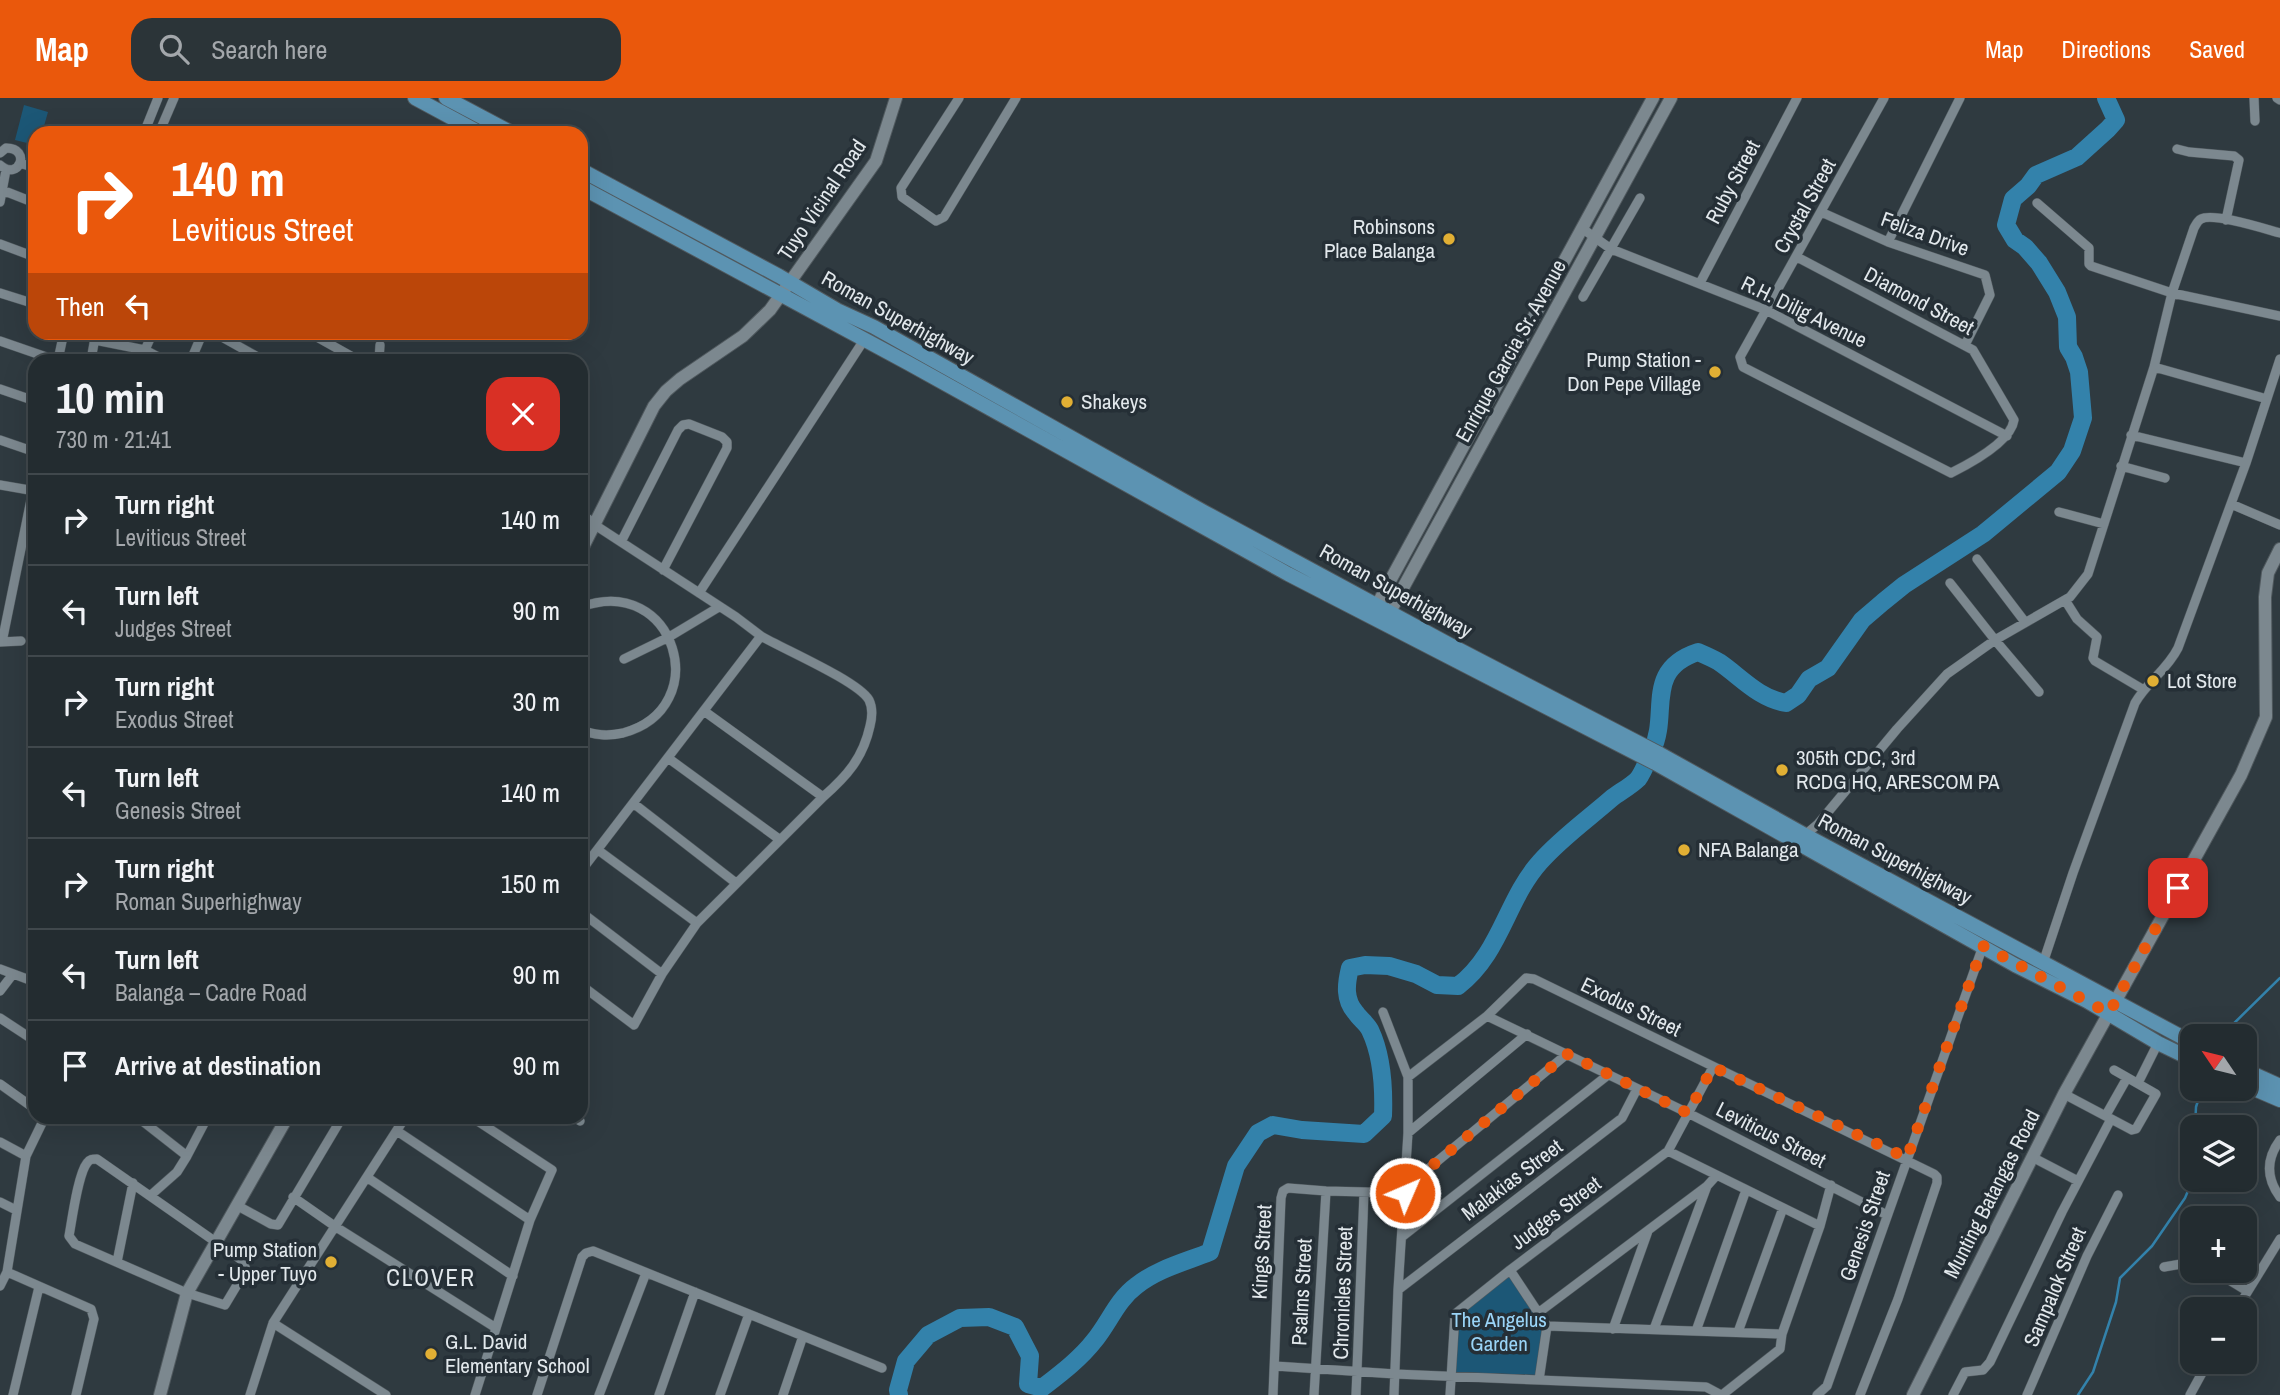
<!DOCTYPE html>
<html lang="en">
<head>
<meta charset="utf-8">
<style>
  :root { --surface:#232c30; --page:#2b3438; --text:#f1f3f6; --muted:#a3a7ab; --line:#40484c; --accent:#ea580c }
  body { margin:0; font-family:"Archivo Narrow",sans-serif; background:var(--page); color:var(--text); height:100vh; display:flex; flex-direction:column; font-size:26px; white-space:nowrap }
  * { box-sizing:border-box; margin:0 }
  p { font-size:23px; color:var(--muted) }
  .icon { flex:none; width:38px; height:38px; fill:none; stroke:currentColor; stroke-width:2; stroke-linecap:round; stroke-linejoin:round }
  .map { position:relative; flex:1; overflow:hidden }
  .side { position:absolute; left:28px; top:256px; width:560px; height:770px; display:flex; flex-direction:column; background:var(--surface); border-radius:21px; box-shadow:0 7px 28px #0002,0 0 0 2px var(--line) }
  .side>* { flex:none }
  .hud { position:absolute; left:28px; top:28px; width:560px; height:214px; border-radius:21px; box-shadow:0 7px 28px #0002,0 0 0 2px var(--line); background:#ea580c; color:#fff; overflow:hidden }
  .needle { width:46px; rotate:305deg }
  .buttons { position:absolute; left:2180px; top:926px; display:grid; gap:14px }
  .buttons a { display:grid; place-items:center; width:77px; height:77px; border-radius:14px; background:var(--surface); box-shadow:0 7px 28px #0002,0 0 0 2px var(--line); font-size:35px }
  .pin { position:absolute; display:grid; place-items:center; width:60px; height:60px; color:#fff; margin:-30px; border-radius:14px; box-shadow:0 4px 10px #0006 }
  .me { position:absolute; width:77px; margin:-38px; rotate:45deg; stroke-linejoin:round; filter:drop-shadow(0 0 5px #0008) }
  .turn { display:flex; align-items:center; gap:24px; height:147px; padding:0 28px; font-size:32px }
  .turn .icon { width:91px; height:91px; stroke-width:2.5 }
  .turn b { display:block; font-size:49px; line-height:60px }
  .then { display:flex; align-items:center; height:66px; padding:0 28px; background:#0003; gap:14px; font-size:26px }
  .round { display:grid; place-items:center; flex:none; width:74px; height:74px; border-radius:21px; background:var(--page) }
  .overview { display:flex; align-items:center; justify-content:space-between; height:119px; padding:0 28px }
  h1 { font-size:42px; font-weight:800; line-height:52px }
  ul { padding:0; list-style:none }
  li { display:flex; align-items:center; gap:21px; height:91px; padding:0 28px; border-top:2px solid var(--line) }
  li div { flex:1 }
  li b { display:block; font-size:26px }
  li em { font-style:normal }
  header { display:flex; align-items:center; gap:42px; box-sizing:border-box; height:98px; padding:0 35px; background:var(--accent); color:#fff }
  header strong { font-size:33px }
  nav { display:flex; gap:38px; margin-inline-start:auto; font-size:24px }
  .search { width:490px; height:63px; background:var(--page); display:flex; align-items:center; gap:18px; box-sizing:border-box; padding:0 24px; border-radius:21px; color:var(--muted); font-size:26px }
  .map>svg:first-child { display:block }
</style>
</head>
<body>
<header>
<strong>Map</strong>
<div class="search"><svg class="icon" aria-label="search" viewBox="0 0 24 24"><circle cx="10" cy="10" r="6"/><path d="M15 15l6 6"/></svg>Search here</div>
<nav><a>Map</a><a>Directions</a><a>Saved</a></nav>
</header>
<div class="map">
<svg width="2280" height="1297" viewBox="0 0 2280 1297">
  <rect width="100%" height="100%" fill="#2f3a40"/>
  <path fill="#1c5776" d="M24 7 48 14 42 35H35V47L15 42Z
    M1509 1174 1543 1227 1540 1277 1453 1274 1457 1217Z"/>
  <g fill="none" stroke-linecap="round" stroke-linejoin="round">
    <path stroke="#3382ab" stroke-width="2.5" d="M2221 938 2280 880
      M2195 1029 2196 1009 2202 990
      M2078 1297 2093 1274 2116 1204 2120 1180 2152 1148 2185 1100 2193 1081"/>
    <path stroke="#3382ab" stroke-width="18" d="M899 1297 898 1292 906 1263 928 1237 960 1220 989 1219 1015 1229 1030 1258 1028 1286 1042 1290C1060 1276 1080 1261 1094 1243 1109 1225 1117 1202 1136 1188 1157 1171 1185 1164 1210 1154L1236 1068 1258 1035 1273 1027 1302 1032 1364 1036 1383 1018C1384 991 1382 957 1370 932 1367 926 1360 921 1356 915 1344 902 1346 886 1350 870L1365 867 1389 868 1416 876 1437 887 1458 888C1501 855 1506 802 1540 764 1561 740 1588 721 1612 700 1620 694 1631 688 1638 681 1644 673 1648 661 1652 652 1670 616 1643 572 1698 554 1705 557 1712 560 1719 564 1741 579 1758 600 1786 605L1798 597 1809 581 1828 570 1862 522 1883 504 1904 487 1983 436 2058 374 2072 353 2083 320 2079 274 2074 259 2068 249 2067 219 2057 194 2039 165 2025 149 2015 142 2006 127 2013 101 2028 88 2036 77 2077 59 2108 31 2116 22 2106 0"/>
    <g stroke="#50595e" stroke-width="10">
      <path id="street" d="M959 0 901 90 902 99 936 123 944 119 1016 0
        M2254 0 2255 23
        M2277 0 2280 2
        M144 35 158 0
        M159 35 174 0
        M2177 51 2189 54 2234 58 2239 62 2226 122
        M0 55 6 50C32 50 19 84 0 67
        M20 65 35 70
        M2 92 35 105
        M0 104 6 72
        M2037 105 2089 150V166L2091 168 2172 195 2194 130C2196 127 2197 123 2201 121 2213 114 2265 131 2280 135
        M1821 114 1888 144 1985 177 1990 197 1965 247
        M1583 131 1611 151 1766 212 2007 338
        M1888 144 1960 0
        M0 146 35 159
        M1797 159 1973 252 2014 322C2011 344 1969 366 1951 375L1743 269 1740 259 1884 0
        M1700 185 1797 0
        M0 195 35 206
        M1583 199 1640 100
        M213 234 263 262
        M308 234 358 262
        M95 242 145 252 164 262
        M0 243 55 262
        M145 252 153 234
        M58 262 64 234
        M91 262 96 234
        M191 262 203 234
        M379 262 380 247
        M2154 269 2267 301
        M0 291 35 303
        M2131 337 2246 365
        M0 342 35 354
        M2121 368 2165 380
        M0 387 35 393
        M2231 406 2280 427
        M2059 414 2104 426
        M581 415 595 427 736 519 761 538 581 773
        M621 444 678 332 683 327 689 326 722 339 727 344V350L663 472
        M1977 461 2025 524
        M1950 485 1995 542 2039 594
        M699 495 864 242
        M2065 502 2077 521 2097 539 2093 560 2095 563 2144 592
        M581 509C675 474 716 610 623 635 610 638 593 638 581 631
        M761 538C783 551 858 583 869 602 873 610 872 620 870 628 863 660 847 678 823 699
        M0 544 21 543
        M2 544 33 392
        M624 561 669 539 719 509
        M668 660 779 741
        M633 705 736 785
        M1805 737 1818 726 1897 631 1947 576 1995 542 2070 499 2088 476 2154 269 2172 195 2280 218
        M598 752 697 825
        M581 814 662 876 634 927 581 887
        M2043 865 2073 775 2135 605C2147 584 2167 572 2178 550L2246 365 2280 261
        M0 871 35 884
        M662 876 697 825 823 699 704 613
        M0 893 13 876
        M1383 914 1408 979
        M1487 918 1688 1015 1887 1117
        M0 920 35 943
        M2138 985 2158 945
        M0 986 35 1011
        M2064 996 2132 1032 2136 1031 2156 996 2114 972
        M2106 1017 2127 980
        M136 1018 187 1058 208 1018
        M470 1018 552 1072 530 1122 475 1297
        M574 1018 580 1023
        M397 1033 530 1122
        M1408 1035 1527 936
        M2280 1042C2266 1061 2266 1080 2280 1099
        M0 1044 26 1058
        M1668 1053 1820 1128
        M2032 1059 2078 1083
        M97 1061 243 1163 246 1172 225 1207 187 1195 75 1146 69 1138C72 1122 78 1076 87 1065 90 1061 92 1061 97 1061Z
        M368 1080 513 1178
        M1405 1090 1567 956
        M151 1097 177 1074 187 1058
        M293 1099 336 1129 496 1230
        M0 1104 16 1112
        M238 1108 271 1126 278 1127 343 1018
        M1403 1138 1608 977
        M117 1164 133 1085
        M2164 1169 2181 1166 2193 1169
        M1510 1172 1547 1228
        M2199 1172 2229 1182 2247 1193
        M7 1174 91 1211 94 1221 76 1297
        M0 1188 7 1174 26 1058 43 1023V1018
        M1398 1192 1622 1020 1637 991
        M2237 1211 2280 1141
        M1538 1215 1707 1088 1716 1078
        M273 1225 386 1297
        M1613 1231 1648 1133
        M1654 1231 1707 1088
        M1696 1233 1746 1092
        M1738 1234 1783 1110
        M1275 1268 1395 1276 1539 1282
        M13 1297 39 1189
        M250 1297 273 1225 406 1018
        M537 1297 582 1159 586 1155 593 1153 882 1270
        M599 1297 646 1175
        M659 1297 695 1194
        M720 1297 749 1216
        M783 1297 803 1238
        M1273 1297 1281 1100 1283 1093 1288 1090 1326 1093 1405 1095
        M1314 1297 1326 1093
        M1356 1297 1364 1095
        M1394 1297 1398 1192 1408 1035V979L1487 918 1526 880 1534 881 1934 1076 1937 1079V1085L1898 1201 1860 1297
        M1450 1297 1455 1216 1510 1172 1668 1053 1713 969
        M1721 1297 1706 1289 1539 1282 1547 1228 1782 1236
        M1722 1297 1780 1251 1782 1236 1820 1128 1831 1087
        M1817 1297 1827 1288 1983 848
        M1953 1297 1965 1274 1983 1272 1990 1264 2062 1114 2111 1021
        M2027 1297 2087 1158 2118 1097
        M2190 1297 2208 1264"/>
    </g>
    <g stroke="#50595e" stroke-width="14">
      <path id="secondary" d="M581 453 654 308 666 293 680 281 743 238 770 212 876 63 896 0
        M1372 516 1653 0
        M1386 521 1671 0
        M160 1297 187 1195 288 1018
        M1913 1297 2064 996 2241 677 2266 619 2265 499 2268 475 2280 451"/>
    </g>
    <g stroke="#50595e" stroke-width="16">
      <path id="primary" d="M415 0 480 35
        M446 0 512 35
        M581 72 779 178 837 212 874 229 1204 414 1450 547 1660 656 1805 737 2193 945
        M581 89 908 265 1288 476 1655 665 2015 867 2087 903 2158 945 2193 962
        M2245 972 2280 988
        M2245 987 2280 1002"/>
    </g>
    <use href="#street" stroke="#7c888f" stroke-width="9"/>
    <use href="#secondary" stroke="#7c888f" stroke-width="12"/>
    <use href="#primary" stroke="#5c93b2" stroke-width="14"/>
  </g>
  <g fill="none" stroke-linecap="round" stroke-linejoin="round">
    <path stroke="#ea580c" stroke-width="12" stroke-dasharray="0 21.6" d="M1405 1095V1090L1567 956 1688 1015 1713 969 1907 1060 1983 848 2109 915 2178 790"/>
  </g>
  <g fill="#e1af34" stroke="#252f36" stroke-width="2.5">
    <circle cx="1449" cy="141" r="7"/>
    <circle cx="1715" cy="274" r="7"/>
    <circle cx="1067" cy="304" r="7"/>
    <circle cx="2153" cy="583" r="7"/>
    <circle cx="1782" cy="672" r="7"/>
    <circle cx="1684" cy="752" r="7"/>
    <circle cx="331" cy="1164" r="7"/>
    <circle cx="431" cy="1256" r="7"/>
  </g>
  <g text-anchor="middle" stroke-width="7" stroke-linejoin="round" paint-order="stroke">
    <g font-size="21" fill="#e2e8ec" stroke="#252f36">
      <text transform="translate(1733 84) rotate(-62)" y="7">Ruby Street</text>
      <text transform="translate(822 102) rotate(-56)" y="7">Tuyo Vicinal Road</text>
      <text transform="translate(1805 108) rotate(-61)" y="7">Crystal Street</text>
      <text transform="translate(1925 136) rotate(20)" y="7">Feliza Drive</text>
      <text transform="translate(1919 203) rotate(28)" y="7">Diamond Street</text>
      <text transform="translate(1804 214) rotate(26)" y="7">R.H. Dilig Avenue</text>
      <text transform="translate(898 220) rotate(29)" y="7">Roman Superhighway</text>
      <text transform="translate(1511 253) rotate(-61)" y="7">Enrique Garcia Sr. Avenue</text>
      <text transform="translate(1396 493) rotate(29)" y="7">Roman Superhighway</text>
      <text transform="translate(1895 761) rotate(28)" y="7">Roman Superhighway</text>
      <text transform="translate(1631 909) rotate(26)" y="7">Exodus Street</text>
      <text transform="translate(1771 1037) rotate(27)" y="7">Leviticus Street</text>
      <text transform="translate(1512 1082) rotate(-37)" y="7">Malakias Street</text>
      <text transform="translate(1992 1096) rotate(-63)" y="7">Munting Batangas Road</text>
      <text transform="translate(1556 1115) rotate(-37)" y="7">Judges Street</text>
      <text transform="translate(1865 1128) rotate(-71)" y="7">Genesis Street</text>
      <text transform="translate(1262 1154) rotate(-87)" y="7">Kings Street</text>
      <text transform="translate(2055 1189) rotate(-67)" y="7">Sampalok Street</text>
      <text transform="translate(1302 1194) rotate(-87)" y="7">Psalms Street</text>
      <text transform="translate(1343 1195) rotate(-88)" y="7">Chronicles Street</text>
    </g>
    <g font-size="21" fill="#e2e8ec" stroke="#252f36" text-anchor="start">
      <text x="1435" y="136" text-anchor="end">Robinsons<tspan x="1435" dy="24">Place Balanga</tspan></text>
      <text x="1701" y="269" text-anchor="end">Pump Station -<tspan x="1701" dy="24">Don Pepe Village</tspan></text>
      <text x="1081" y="311">Shakeys</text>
      <text x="2167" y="590">Lot Store</text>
      <text x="1796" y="667">305th CDC, 3rd<tspan x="1796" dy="24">RCDG HQ, ARESCOM PA</tspan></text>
      <text x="1698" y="759">NFA Balanga</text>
      <text x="317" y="1159" text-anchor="end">Pump Station<tspan x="317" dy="24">- Upper Tuyo</tspan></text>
      <text x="445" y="1251">G.L. David<tspan x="445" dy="24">Elementary School</tspan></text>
    </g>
    <g font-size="21" fill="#9ad4f7" stroke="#252f36">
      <text x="1499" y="1229">The Angelus<tspan x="1499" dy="24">Garden</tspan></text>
    </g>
    <g font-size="23" letter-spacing="2" fill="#e2e8ec" stroke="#252f36">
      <text x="431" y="1188">CLOVER</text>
    </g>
  </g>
</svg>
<div class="buttons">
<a><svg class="needle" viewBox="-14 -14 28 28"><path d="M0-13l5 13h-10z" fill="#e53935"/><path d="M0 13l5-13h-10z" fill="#a3a7ab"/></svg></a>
<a><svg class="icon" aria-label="layers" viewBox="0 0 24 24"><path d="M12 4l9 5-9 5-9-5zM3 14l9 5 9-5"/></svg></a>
<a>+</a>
<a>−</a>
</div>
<div class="pin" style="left:2178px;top:790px;background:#d93025"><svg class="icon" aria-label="arrive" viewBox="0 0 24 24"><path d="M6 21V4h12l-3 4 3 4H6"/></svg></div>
<svg class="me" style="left:1405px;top:1095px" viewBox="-20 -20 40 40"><circle r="17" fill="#ea580c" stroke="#fff" stroke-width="3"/><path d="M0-11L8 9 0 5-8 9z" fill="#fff"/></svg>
<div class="hud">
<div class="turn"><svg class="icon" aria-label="right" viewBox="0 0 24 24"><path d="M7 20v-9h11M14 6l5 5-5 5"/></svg><div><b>140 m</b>Leviticus Street</div></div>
<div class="then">Then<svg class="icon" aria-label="left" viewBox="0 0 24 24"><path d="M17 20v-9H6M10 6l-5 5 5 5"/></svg></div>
</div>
<section class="side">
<div class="overview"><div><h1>10 min</h1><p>730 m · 21:41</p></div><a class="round" style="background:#d93025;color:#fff"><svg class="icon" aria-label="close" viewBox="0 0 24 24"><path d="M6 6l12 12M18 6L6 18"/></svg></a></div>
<ul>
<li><svg class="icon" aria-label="right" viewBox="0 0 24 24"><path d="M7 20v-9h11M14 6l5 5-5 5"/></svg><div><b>Turn right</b><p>Leviticus Street</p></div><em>140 m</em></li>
<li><svg class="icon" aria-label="left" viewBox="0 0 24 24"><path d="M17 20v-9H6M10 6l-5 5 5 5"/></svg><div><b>Turn left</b><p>Judges Street</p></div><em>90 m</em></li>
<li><svg class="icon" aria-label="right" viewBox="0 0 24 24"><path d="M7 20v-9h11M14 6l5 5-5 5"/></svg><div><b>Turn right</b><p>Exodus Street</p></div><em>30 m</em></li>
<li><svg class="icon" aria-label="left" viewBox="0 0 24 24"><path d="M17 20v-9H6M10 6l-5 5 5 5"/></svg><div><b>Turn left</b><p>Genesis Street</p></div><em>140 m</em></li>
<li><svg class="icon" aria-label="right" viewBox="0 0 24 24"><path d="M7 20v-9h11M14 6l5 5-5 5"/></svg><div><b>Turn right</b><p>Roman Superhighway</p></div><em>150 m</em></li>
<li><svg class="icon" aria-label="left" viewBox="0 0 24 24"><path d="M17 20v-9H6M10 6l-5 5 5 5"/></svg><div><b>Turn left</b><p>Balanga – Cadre Road</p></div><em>90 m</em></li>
<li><svg class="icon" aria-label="arrive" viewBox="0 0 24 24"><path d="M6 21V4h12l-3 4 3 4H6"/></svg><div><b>Arrive at destination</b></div><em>90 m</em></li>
</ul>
</section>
</div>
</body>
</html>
